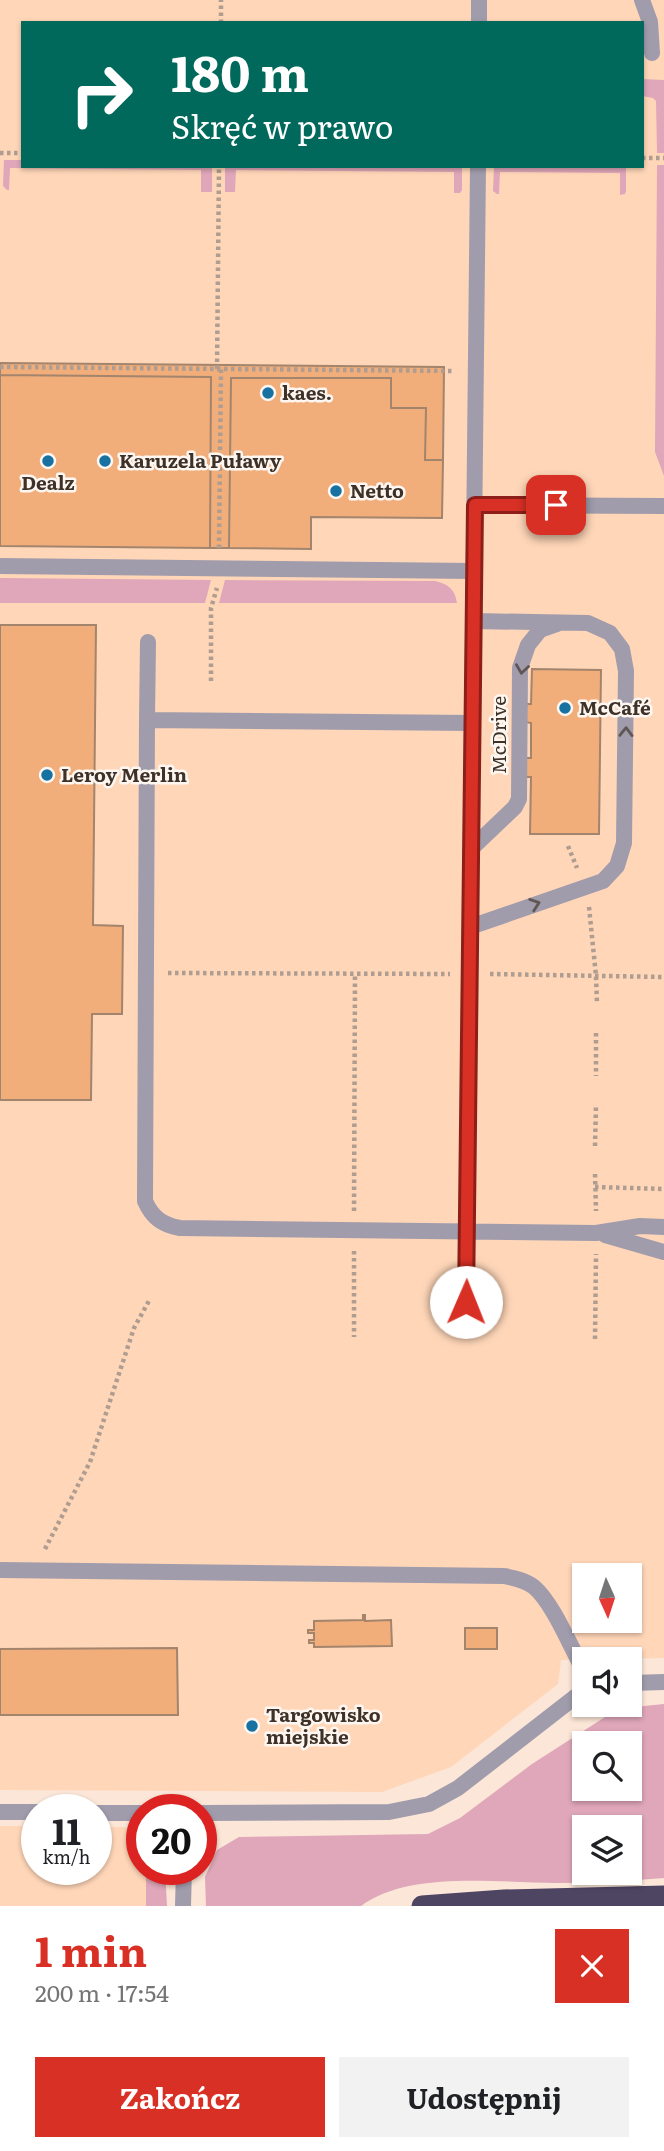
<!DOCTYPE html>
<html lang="pl">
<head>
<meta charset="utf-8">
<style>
  :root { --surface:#fff; --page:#f2f2f2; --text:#202124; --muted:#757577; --accent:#d93025 }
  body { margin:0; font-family:Literata,serif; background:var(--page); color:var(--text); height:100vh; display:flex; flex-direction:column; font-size:26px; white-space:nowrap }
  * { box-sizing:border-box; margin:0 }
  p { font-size:23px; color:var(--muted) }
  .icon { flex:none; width:38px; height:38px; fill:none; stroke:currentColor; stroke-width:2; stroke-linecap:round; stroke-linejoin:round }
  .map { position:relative; height:1906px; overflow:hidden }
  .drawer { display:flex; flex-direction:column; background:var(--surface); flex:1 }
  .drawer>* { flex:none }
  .top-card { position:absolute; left:21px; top:21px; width:623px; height:147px; border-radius:0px; box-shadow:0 2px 5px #0004; background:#00695c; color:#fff; overflow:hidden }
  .needle { width:46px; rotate:177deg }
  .fabs { position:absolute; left:572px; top:1563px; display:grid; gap:14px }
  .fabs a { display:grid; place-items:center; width:70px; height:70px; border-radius:0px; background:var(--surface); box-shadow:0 2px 5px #0004; font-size:35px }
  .speed { position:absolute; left:21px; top:1794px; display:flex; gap:14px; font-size:35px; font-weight:700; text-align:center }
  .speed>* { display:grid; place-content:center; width:91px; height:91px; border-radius:50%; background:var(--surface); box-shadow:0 2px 5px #0004; line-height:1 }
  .speed small { font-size:18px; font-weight:400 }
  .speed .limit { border:10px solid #d22; background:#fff; color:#111 }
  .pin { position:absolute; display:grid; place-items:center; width:60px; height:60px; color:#fff; margin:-30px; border-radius:14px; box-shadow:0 4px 10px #0006 }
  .me { position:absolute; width:77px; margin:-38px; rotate:1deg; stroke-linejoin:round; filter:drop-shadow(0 0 5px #0008) }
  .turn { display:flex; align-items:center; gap:24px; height:147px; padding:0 35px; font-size:32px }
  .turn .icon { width:91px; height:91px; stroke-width:2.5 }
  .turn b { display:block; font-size:49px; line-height:60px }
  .round { display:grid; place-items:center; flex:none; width:74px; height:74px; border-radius:0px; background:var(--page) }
  .head { display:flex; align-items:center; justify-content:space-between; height:119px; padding:0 35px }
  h1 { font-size:42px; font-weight:700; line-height:52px; color:var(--accent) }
  .cta { display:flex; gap:14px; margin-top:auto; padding:14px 35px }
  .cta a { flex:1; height:80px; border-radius:0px; background:var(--accent); color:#fff; font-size:28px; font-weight:700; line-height:80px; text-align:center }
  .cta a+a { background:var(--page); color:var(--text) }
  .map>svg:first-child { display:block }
</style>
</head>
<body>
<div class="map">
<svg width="664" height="1906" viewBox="0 0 664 1906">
  <rect width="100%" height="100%" fill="#fbe6d7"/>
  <path fill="#ffd6b8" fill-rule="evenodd" d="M0 0H664V1658L561 1660 558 1684 451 1767 382 1792 0 1790ZM23 23H642V166H23ZM584 1575H630V1620H584Z
    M0 1826H37V1869H96V1827H123L142 1834V1869H146V1906H0Z"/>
  <path fill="#dfa7b9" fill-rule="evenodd" d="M642 79 664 80V153H657L656 101 653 98 642 96Z
    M4 160H23V166H212V192H201V170L10 168 9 190H7L3 186Z
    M657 165H664V476L655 452Z
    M225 166H462V190L460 193H454V172L236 170 235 192H225Z
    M494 166H626V191L625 194 620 195V173L500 172 499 194H497L493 191Z
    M0 578 211 580 205 603H0Z
    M225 580 435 581C448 584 455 589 457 603H219Z
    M664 1704V1878C628 1881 592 1883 556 1883 498 1883 409 1870 361 1906H206L205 1877 217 1850 239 1837 428 1834 460 1818 532 1764 605 1717 644 1706ZM584 1743H630V1788H584ZM584 1827H630V1872H584Z
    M146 1869H165L167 1906H146Z"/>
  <path fill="#f1ae7a" stroke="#a3846d" stroke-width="2" d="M0 363 444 367 443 460H425L426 408H391V378H231L229 548H210L211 377 0 375Z
    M0 375 211 377 210 548 0 546Z
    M231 378H391V408H426L425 460H443L442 518 311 517V549L229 548Z
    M0 625H96L93 925 123 926 122 1014H92L91 1100H0Z
    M532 669 601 670 599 834H530L531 777H524V758H531V723L525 722V704H531Z
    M363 1615H365V1621L391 1620 392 1646 314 1647V1643H309V1640H314V1633H308V1630H314V1621L363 1620Z
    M465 1628H497V1649H465Z
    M177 1648 178 1715H0V1649Z"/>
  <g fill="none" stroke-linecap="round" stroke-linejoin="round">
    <path stroke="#ae9d90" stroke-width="4.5" stroke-dasharray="3.5 3.5" stroke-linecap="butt" d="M221 23V0
      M0 153H23
      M642 158H664
      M0 367 454 371
      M217 369 219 166
      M219 548 221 369
      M211 681V608L217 588
      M568 846 577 868
      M589 907 596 976 597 1004
      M168 973 450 974
      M490 974 664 977
      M596 1033V1076
      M595 1146 596 1105
      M595 1174 596 1211
      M595 1187 664 1189
      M354 1211 355 973
      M354 1251V1337
      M595 1339 596 1254
      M45 1549 90 1462 134 1328 150 1299"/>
    <path stroke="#a09cac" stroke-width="16" d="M642 0 650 22 652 53
      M479 23V0
      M475 505 664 506
      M0 566 474 571
      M147 720 148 642
      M472 723 147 720 145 1201C152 1217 162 1225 180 1228L596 1233 640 1226 664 1227
      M471 849 515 807 519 799 520 668 528 645 540 630 557 624
      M470 927 603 881 617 866 624 843 626 671 622 649 610 633 588 623 473 621
      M605 1235 664 1252
      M466 1302 478 166
      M0 1570 504 1576C514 1578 525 1580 534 1587 553 1603 571 1648 584 1671
      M630 1683 664 1682
      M0 1812H37
      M96 1813H142
      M201 1813 389 1812 429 1804 458 1788 584 1690
      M183 1906 184 1869"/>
    <path stroke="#4e4563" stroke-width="21" d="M422 1906 504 1900 664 1896"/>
  </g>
  <defs><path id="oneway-chevron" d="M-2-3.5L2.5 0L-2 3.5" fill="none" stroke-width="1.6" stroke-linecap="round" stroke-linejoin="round" transform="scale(1.75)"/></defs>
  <g stroke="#605656">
    <use href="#oneway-chevron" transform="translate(522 669) rotate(98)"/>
    <use href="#oneway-chevron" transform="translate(626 732) rotate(-89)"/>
    <use href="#oneway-chevron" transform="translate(535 904) rotate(-19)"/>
  </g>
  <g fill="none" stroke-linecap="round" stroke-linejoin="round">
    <g stroke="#8d1f18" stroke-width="18">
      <path id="route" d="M466 1302 475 505H556"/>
    </g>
    <use href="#route" stroke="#d93025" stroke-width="12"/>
  </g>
  <g fill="#1872a1" stroke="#fdf6f1" stroke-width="2.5">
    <circle cx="268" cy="393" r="7"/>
    <circle cx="48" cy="461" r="7"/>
    <circle cx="105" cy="461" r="7"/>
    <circle cx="336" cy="491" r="7"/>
    <circle cx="565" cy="708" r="7"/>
    <circle cx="47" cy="775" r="7"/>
    <circle cx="252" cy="1726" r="7"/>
  </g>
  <g text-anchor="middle" stroke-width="5" stroke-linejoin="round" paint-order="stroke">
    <g font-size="19" font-weight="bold" fill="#3e3127" stroke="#fdf6f1" text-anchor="start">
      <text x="282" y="400">kaes.</text>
      <text x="119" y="468">Karuzela Puławy</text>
      <text x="48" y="490" text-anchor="middle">Dealz</text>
      <text x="350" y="498">Netto</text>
      <text x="579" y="715">McCafé</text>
      <text x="61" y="782">Leroy Merlin</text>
      <text x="266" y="1722">Targowisko<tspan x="266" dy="22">miejskie</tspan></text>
    </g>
    <g font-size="19" fill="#3e3127" stroke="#fdf6f1">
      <text transform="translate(499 735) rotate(-90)" y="7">McDrive</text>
    </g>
  </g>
</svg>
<div class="fabs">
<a><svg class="needle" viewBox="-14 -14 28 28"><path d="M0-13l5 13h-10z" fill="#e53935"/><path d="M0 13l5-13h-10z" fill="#757577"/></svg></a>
<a><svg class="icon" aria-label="sound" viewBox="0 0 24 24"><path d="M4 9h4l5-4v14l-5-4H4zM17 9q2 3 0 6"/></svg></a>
<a><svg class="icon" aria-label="search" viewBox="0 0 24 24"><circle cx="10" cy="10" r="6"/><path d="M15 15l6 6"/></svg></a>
<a><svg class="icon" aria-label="layers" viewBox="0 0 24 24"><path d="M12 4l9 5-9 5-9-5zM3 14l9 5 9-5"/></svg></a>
</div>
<div class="speed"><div>11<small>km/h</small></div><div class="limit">20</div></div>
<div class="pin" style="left:556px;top:505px;background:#d93025"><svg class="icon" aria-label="arrive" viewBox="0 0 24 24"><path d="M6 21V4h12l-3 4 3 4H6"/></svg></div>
<svg class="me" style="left:466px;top:1302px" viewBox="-20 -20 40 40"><circle r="19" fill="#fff"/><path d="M0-13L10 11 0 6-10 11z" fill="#d93025"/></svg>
<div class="top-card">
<div class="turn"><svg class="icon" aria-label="right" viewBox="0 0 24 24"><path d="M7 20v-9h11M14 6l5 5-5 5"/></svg><div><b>180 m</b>Skręć w prawo</div></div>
</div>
</div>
<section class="drawer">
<div class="head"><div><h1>1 min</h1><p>200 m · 17:54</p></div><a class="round" style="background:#d93025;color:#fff"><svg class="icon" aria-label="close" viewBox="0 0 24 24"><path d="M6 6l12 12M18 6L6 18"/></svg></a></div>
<div class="cta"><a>Zakończ</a><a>Udostępnij</a></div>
</section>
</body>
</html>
